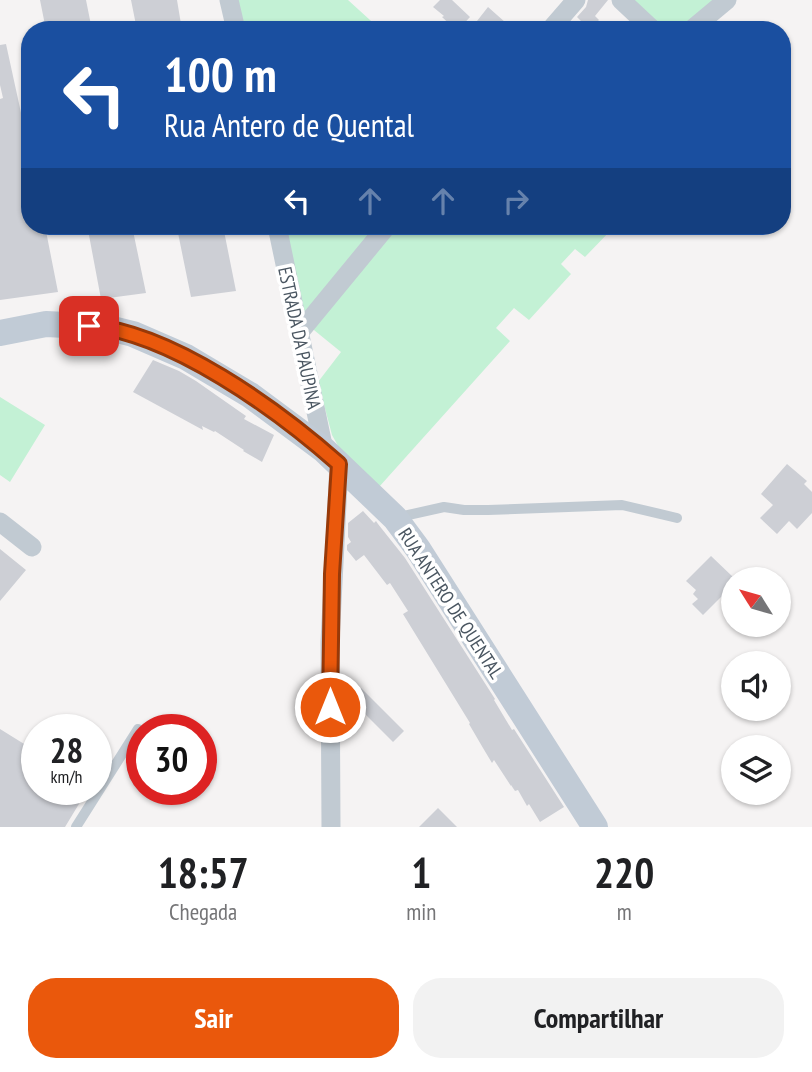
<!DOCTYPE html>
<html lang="pt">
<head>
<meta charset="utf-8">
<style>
  :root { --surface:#fff; --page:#f2f2f2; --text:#202124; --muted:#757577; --accent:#ea580c }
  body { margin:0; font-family:"PT Sans Narrow",sans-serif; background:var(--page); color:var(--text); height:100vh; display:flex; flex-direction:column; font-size:26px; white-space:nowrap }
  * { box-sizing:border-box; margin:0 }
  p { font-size:23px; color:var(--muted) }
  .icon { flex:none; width:38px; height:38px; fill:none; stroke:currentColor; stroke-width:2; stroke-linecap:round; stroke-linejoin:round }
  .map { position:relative; height:827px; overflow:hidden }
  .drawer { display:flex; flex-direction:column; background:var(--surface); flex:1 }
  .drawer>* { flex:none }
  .top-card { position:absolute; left:21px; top:21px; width:770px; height:214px; border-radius:28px; box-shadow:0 2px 5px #0004; background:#1a4fa0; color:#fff; overflow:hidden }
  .needle { width:46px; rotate:307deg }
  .buttons { position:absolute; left:721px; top:567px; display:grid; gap:14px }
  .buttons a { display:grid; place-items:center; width:70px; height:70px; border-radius:50%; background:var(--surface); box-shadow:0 2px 5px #0004; font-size:35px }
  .speed { position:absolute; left:21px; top:714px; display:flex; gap:14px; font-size:35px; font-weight:700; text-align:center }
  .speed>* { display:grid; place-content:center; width:91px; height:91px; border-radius:50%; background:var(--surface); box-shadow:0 2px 5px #0004; line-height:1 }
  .speed small { font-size:18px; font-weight:400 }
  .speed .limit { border:10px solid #d22; background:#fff; color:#111 }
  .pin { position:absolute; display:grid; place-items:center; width:60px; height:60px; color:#fff; margin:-30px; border-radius:14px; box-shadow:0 4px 10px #0006 }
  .me { position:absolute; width:77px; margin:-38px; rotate:0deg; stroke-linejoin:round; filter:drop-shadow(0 0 5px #0008) }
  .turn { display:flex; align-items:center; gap:24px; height:147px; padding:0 28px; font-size:32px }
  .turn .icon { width:91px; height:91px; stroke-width:2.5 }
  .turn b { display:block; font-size:49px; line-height:60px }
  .lanes { display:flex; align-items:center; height:66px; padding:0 28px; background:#0003; justify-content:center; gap:35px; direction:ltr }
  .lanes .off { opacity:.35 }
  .eta { display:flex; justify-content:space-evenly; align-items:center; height:119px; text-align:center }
  .eta b { font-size:42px; font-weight:800; line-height:49px }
  .cta { display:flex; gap:14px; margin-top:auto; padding:14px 28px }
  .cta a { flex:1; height:80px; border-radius:28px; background:var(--accent); color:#fff; font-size:28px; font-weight:800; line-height:80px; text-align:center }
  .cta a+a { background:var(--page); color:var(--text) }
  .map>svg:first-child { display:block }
</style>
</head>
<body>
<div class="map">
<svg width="812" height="827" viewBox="0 0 812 827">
  <rect width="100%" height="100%" fill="#f5f3f3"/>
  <path fill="#c3f1d5" d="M235 0H348L381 30H241Z
    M629 0H714L682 29 663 30Z
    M281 226H383L301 324Z
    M392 226H610L613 228 585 257 575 249 561 264 571 274 529 320 514 308 496 328 510 341 379 487 342 453 332 435 318 382 341 352 309 326Z
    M0 397 45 425 10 482 0 475Z"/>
  <path fill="#cdcfd5" d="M40 0H86L92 30H46Z
    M131 0H177L182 30H137Z
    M440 0H452L470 17 458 30H456L442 17 444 16 433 7Z
    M588 0H608L595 16 599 20 590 30 577 17 586 7Z
    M488 7 514 30H487L477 21Z
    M6 44 30 154V226H45L58 292 0 300V99L3 98 0 85V45Z
    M112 226H132L146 293 101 299 88 230Z
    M191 226H223L236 291 191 297 177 228Z
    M153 360 179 371 196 381 246 416 244 419 274 435 262 462 243 451 244 450 215 431 214 432 202 426 203 430 133 392Z
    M787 464 807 481 804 484 812 492V513L797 529 789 521 777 534 760 518 773 505 761 494Z
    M363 511 374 523 376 521 378 524 405 558 495 699 494 700 512 730 514 729 564 807 540 822 529 804 527 806 518 790 515 791 511 785V786L494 760 492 763 483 748 469 724 470 723 403 614 408 611 390 583 387 585 364 555 356 561 347 550V545L351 542 348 537V523Z
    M0 549 26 570 0 601Z
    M711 556 733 577V585L703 615 692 604 698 599 693 594 696 590 686 581Z
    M361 688 404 731 393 742 350 699Z
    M0 729 37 752V789H88L65 827H0Z
    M438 808 457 827H419Z"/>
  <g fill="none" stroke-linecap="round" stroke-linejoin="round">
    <path stroke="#c1cad2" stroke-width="10" d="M399 517 444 507 464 510H488L622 505 677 518
      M76 827 138 729"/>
    <path stroke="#c1cad2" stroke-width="19" d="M229 0 236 30
      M621 0 653 30
      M550 30 576 0
      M691 30 727 0
      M277 226 324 450
      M299 333 387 226
      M0 522 32 547
      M331 827 330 642 339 464"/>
    <path stroke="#c1cbd6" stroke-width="26" d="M0 333 46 324 105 327 133 334 186 357 250 395 324 450 395 518 418 549 595 827"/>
  </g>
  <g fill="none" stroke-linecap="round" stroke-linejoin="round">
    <g stroke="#983908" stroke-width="18">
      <path id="route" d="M89 326C171 332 278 410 339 464L332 574 330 707"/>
    </g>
    <use href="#route" stroke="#ea580c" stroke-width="12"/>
  </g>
  <g text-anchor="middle" stroke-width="7" stroke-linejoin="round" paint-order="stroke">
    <g font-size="19" fill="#4a5661" stroke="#fff">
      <text transform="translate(300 338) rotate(78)" y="7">ESTRADA DA PAUPINA</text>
      <text transform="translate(451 603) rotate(57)" y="7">RUA ANTERO DE QUENTAL</text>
    </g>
  </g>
</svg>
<div class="buttons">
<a><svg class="needle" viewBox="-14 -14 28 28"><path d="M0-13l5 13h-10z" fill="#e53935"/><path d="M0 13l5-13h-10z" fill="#757577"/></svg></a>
<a><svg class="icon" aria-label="sound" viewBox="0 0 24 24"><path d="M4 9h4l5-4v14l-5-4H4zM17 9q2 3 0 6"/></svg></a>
<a><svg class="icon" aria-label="layers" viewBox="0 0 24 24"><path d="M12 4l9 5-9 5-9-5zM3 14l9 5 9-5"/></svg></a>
</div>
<div class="speed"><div>28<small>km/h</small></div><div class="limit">30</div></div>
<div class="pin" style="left:89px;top:326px;background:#d93025"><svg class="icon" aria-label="arrive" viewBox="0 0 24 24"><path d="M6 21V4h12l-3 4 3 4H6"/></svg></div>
<svg class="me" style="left:330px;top:707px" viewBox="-20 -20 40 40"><circle r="17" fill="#ea580c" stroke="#fff" stroke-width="3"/><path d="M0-11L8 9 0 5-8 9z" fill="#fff"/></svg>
<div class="top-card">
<div class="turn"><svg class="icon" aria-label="left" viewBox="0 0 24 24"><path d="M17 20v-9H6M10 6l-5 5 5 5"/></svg><div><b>100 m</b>Rua Antero de Quental</div></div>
<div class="lanes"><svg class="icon" aria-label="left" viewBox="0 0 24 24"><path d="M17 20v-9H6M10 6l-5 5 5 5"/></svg><svg class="icon off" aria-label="ahead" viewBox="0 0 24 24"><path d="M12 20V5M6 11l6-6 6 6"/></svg><svg class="icon off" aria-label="ahead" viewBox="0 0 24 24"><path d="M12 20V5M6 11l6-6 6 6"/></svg><svg class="icon off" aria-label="right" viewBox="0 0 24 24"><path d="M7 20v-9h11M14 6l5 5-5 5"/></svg></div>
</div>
</div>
<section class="drawer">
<div class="eta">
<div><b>18:57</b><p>Chegada</p></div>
<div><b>1</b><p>min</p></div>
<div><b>220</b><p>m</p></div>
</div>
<div class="cta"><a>Sair</a><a>Compartilhar</a></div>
</section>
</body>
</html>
